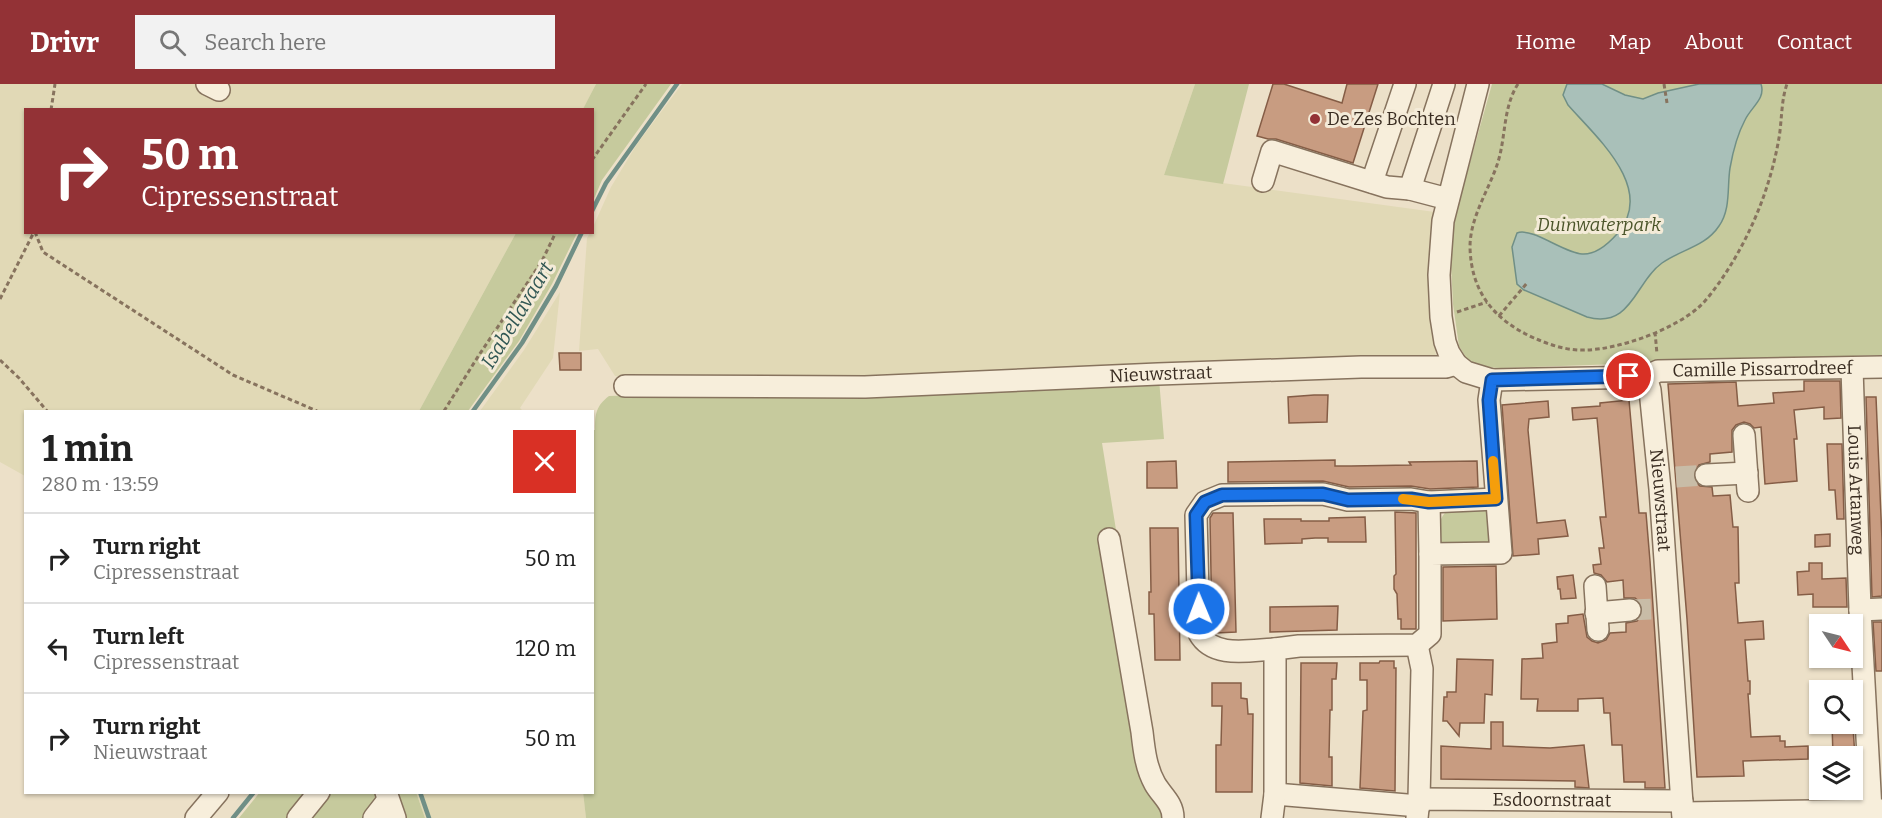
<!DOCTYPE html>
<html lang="en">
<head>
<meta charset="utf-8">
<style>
  :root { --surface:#fff; --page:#f2f2f2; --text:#222; --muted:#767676; --line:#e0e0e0; --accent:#933236 }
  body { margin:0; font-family:Bitter,serif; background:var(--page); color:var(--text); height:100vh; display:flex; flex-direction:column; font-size:22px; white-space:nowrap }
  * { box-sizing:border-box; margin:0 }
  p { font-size:20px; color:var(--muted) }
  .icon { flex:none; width:33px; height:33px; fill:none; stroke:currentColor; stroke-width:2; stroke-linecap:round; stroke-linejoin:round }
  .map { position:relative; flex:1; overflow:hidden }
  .drawer { position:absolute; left:24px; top:326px; width:570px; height:384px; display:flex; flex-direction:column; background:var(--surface); border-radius:0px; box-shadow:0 2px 4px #0004 }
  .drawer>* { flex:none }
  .guide { position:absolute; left:24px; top:24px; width:570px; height:126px; border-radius:0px; box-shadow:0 2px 4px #0004; background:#933236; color:#fff; overflow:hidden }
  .needle { width:39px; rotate:125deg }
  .buttons { position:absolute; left:1809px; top:530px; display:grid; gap:12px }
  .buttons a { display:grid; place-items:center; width:54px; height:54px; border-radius:0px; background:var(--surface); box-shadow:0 2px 4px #0004; font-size:30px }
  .pin { position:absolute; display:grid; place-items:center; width:51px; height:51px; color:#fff; margin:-26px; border:3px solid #fff; border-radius:50%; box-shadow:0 2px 6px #0007 }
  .me { position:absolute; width:66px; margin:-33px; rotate:359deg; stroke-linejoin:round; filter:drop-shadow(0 0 4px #0008) }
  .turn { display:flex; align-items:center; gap:21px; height:126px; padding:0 18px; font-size:27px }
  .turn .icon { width:78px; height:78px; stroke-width:2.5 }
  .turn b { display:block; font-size:42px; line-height:51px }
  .round { display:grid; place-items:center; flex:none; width:63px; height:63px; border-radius:0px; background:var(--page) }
  .overview { display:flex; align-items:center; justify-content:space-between; height:102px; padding:0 18px }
  h1 { font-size:36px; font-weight:700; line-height:45px }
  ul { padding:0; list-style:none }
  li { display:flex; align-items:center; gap:18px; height:90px; padding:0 18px; border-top:2px solid var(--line) }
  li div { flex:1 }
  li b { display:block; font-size:22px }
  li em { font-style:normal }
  header { display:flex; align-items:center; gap:36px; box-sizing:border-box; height:84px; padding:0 30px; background:var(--accent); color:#fff }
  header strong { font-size:28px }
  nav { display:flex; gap:33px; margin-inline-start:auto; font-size:21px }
  .search { width:420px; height:54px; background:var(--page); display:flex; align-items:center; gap:15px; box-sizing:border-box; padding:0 21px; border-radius:0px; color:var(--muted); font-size:22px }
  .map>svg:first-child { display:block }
</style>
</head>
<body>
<header>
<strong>Drivr</strong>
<div class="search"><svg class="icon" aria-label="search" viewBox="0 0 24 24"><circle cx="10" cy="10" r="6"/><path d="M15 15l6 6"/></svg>Search here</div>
<nav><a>Home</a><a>Map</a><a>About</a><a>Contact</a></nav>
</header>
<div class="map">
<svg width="1882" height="734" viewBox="0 0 1882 734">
  <rect width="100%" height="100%" fill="#ece0c8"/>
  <path fill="#e1d9b6" d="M0 0H596L583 26H26V148L516 149 419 327H26L25 392 0 378Z
    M682 0H1195L1164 91 1435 128 1431 204 1436 275 858 297 638 295 615 292 598 265 579 267 587 154 590 149 592 148 593 143 611 103 637 60Z
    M560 208 553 274 520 324 523 327H480L524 266Z
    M416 708H583L586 734H425Z"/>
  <path fill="#c6ca9d" d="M596 0H671L602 96 593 117 592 26 583 25Z
    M1195 0H1249L1223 100 1164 91Z
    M1492 0H1882V271L1501 284 1481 283 1467 275 1459 262 1453 220 1451 181 1453 139Z
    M516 149H577L552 200 519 257 468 327H419Z
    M1159 295 1164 355 1102 359 1152 669 1169 707 1179 715 1183 734H586L583 708H592L593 346H595C595 330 596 322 609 312Z
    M1484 425 1488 427 1493 459 1442 461C1436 452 1438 431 1449 426Z
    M260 708H416L425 734H239Z"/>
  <path fill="#a9c0b9" stroke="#708f86" stroke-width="1.5" d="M1567 0H1602L1625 11 1643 15 1658 9 1699 0H1761C1766 15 1751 23 1745 36 1737 51 1733 67 1730 84 1727 103 1731 125 1719 142 1705 163 1682 165 1662 179 1635 198 1632 245 1587 233L1524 206 1517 200 1512 163 1517 149C1532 143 1564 169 1582 170 1596 171 1609 159 1617 150 1657 105 1596 53 1568 21L1563 11Z"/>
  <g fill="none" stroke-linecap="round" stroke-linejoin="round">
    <path stroke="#708f86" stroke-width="4.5" d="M592 127 606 99 677 0
      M473 327 522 259 556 202 582 148
      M420 708 429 734
      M233 734 254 708"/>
  </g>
  <path fill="#c89c81" stroke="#855d46" stroke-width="1.5" d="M1273 0H1284L1342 19 1347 0H1378L1353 79 1276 55H1268L1257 52Z
    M559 269H581V286H560Z
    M1804 297H1840L1841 334 1824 335V323L1794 326 1797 355H1794L1797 397 1765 400 1761 343 1754 344 1750 340 1744 338 1736 341 1732 346V368L1710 370V378L1699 381 1693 391 1695 397 1700 402 1712 403 1713 412 1730 411 1733 443H1738L1739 499H1735L1738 539 1763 537 1764 555 1745 556 1748 597H1750V610H1748L1751 653 1780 652V657H1785V663L1808 662V675L1743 677 1744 692 1697 693 1687 535 1668 300 1736 298 1738 322 1774 319 1773 309 1804 307Z
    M1314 311H1328L1327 338 1289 339 1288 313Z
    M1866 313H1876L1882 456V512L1872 513Z
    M1629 316 1639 429H1646L1650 477 1665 704H1645V698H1624L1622 661H1612L1610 629H1604L1603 614 1578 615V627H1537L1538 615H1521L1522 575 1543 574 1542 560 1557 558 1556 540 1568 539V532L1583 530 1587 553 1592 557 1598 559 1606 556 1610 549 1626 548V539L1637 537 1642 531 1643 524 1640 518 1635 514H1624L1623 496 1607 498 1601 491 1594 489 1593 481 1601 480 1599 464H1604L1600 433H1606L1597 334 1573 336 1572 324 1600 322V319Z
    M1548 317 1549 333 1529 335 1528 346 1537 439 1565 436 1568 452 1538 455 1539 470 1513 472 1502 321Z
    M1827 360H1842L1844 435H1837L1835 406H1829Z
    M1335 376V382H1351L1411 381 1409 378 1477 377 1478 403 1430 405 1411 402 1349 403 1323 397 1228 398V378Z
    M1176 377 1177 404H1147V378Z
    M1395 428 1416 429V545H1401V535H1398L1397 510 1394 505V492L1396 490Z
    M1213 429H1233L1236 548 1216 549 1212 545 1210 434Z
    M1365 433 1366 458H1328V454H1315L1302 455V459L1265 460 1264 435H1301V437H1329V434Z
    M1150 444H1178L1180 576H1155L1154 530H1149V508H1151Z
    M1830 450V462L1815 463V451Z
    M1809 479H1822V495L1846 494 1847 523H1813V510L1798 511 1797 488 1809 487Z
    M1496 482 1497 535 1443 537V483Z
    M1573 491 1576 514 1561 515 1560 505H1558L1557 493Z
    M1338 522 1337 546 1270 548V523Z
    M1873 538H1882V587H1876Z
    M1457 575 1493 576 1492 611 1485 610 1484 639H1460L1459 652 1447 637H1443L1444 613H1447V608H1456Z
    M1380 577H1394V584H1396L1395 707 1360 704 1363 627 1367 626V596H1360V579H1379Z
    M1301 579H1337L1336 595H1332V626H1330L1329 673H1332V702L1300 699Z
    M1212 599H1241V614L1247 615 1248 630H1253L1252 708H1216V661H1221L1222 622H1212Z
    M1852 628 1855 673 1833 672 1832 639H1852Z
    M1491 638H1503V662L1550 664 1584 661 1589 704 1575 703V697L1441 695V662L1491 665Z"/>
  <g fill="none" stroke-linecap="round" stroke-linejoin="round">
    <path stroke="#c8bca7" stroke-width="21" stroke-dasharray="21 10" stroke-linecap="butt" d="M1676 393 1706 391
      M1630 526 1654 525"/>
    <g stroke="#87735e" stroke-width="24">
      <g id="minor">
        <path d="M207 0 219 6"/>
        <path id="s1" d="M1478 0 1443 137 1439 191 1441 233 1445 258 1449 269 1456 280 1466 288 1492 296 1646 293 1650 306 1660 405 1683 734"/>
        <path d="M1263 97 1272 67 1387 103 1410 105 1448 115"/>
        <path d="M1372 98 1405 0"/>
        <path d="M1410 105 1444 0"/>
        <path id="s2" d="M1852 284 1860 526 1871 726"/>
        <path id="s3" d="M1646 293 1658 287 1882 283"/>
        <path id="s4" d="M625 302 865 303 1158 290 1361 283H1446L1456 280"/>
        <path d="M1744 351 1748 407"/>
        <path d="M1706 391 1747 389"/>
        <path d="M1429 418 1430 470"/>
        <path d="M1109 455 1142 648C1144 666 1146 684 1155 700 1162 712 1173 719 1173 734"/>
        <path d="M1595 502 1598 546"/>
        <path d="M1860 526 1882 525"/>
        <path d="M1596 529 1630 526"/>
        <path d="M1417 561 1422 585 1419 715"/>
        <path d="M1275 565C1250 566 1213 575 1199 549L1196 431 1205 418 1222 411 1323 410 1348 416 1411 415 1429 418 1496 415"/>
        <path d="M386 708 395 734"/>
        <path d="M1275 710 1419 722"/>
        <path d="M1683 729 1882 726"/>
        <path d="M196 734 218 708"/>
        <path d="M298 734 319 708"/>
        <path d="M374 734 388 716"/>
        <path d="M1272 734 1275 710V565L1299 562 1417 561 1430 550V470L1501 469 1489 316 1492 296"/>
        <path id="s5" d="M1417 734 1419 715 1682 717"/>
      </g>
    </g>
    <path stroke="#87735e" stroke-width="3" stroke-dasharray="4.5 3" stroke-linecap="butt" d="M1518 0C1503 23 1506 52 1498 78 1489 106 1470 133 1470 163 1471 208 1494 236 1534 254 1550 261 1568 267 1586 266 1620 265 1673 246 1699 223 1706 217 1713 207 1719 199 1749 156 1770 106 1779 54 1782 36 1781 17 1787 0
      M1664 0 1667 19
      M51 26 55 0
      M592 76 646 0
      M35 148 43 168 233 291 317 327
      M0 215 34 148
      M1457 228 1487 218
      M1499 232 1527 199
      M1655 248 1657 270
      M0 276 19 294 47 327
      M444 327 479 271 542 177 556 148"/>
    <use href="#minor" stroke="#f7eedb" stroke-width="21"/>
  </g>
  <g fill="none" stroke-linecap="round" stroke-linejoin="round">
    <g stroke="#114b97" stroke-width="15">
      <path id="route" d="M1199 525 1196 431 1205 418 1222 411 1323 410 1348 416 1411 415 1429 418 1496 415 1489 316 1492 296 1629 292"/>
    </g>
    <use href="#route" stroke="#1a73e8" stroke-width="10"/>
    <path stroke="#f59e0b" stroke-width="10" d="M1403 415 1429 418 1496 415 1493 377"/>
  </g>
  <circle fill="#933236" stroke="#f4ebd8" stroke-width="2" cx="1315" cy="35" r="6"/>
  <g text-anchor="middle" stroke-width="6" stroke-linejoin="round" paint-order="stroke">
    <g font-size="18" fill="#392c21" stroke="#f4ebd8" text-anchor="start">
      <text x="1327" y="41">De Zes Bochten</text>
    </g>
    <g font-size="18" font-style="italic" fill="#4a5429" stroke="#f4ebd8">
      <text x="1599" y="147">Duinwaterpark</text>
    </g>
    <g font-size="18" fill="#392c21" stroke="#f4ebd8">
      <text dy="6" stroke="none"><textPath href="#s3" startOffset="118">Camille Pissarrodreef</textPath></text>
      <text dy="6" stroke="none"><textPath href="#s4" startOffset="536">Nieuwstraat</textPath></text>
      <text dy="6" stroke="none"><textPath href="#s2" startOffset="122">Louis Artanweg</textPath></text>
      <text dy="6" stroke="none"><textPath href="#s1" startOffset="606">Nieuwstraat</textPath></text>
      <text dy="6" stroke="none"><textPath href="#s5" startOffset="152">Esdoornstraat</textPath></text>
    </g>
    <g font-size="20" font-style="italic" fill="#315754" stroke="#f4ebd8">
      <text transform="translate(517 231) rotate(-59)" y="7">Isabellavaart</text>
    </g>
  </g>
</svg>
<div class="buttons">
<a><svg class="needle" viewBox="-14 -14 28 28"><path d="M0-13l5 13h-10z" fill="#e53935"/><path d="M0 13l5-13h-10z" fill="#767676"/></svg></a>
<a><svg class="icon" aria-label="search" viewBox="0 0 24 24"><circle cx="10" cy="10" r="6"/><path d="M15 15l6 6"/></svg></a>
<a><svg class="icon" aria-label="layers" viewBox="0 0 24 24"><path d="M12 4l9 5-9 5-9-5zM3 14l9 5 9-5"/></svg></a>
</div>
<div class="pin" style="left:1629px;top:292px;background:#d93025"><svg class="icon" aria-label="arrive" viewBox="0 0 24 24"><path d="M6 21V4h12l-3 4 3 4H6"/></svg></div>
<svg class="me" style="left:1199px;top:525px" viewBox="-20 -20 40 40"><circle r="17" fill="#1a73e8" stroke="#fff" stroke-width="3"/><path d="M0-11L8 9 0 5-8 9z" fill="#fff"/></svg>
<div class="guide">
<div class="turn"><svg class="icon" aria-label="right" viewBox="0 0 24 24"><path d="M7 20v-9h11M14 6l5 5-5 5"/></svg><div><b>50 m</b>Cipressenstraat</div></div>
</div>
<section class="drawer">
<div class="overview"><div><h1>1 min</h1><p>280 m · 13:59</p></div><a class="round" style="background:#d93025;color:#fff"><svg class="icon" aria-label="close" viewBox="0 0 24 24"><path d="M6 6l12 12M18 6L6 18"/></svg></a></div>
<ul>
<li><svg class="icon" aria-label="right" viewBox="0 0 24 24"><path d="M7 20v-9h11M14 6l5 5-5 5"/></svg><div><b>Turn right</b><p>Cipressenstraat</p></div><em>50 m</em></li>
<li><svg class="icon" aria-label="left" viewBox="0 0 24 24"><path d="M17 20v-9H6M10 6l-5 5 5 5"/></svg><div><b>Turn left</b><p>Cipressenstraat</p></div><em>120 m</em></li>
<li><svg class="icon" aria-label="right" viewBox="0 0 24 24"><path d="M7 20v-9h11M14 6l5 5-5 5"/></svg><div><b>Turn right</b><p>Nieuwstraat</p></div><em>50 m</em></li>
</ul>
</section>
</div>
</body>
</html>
